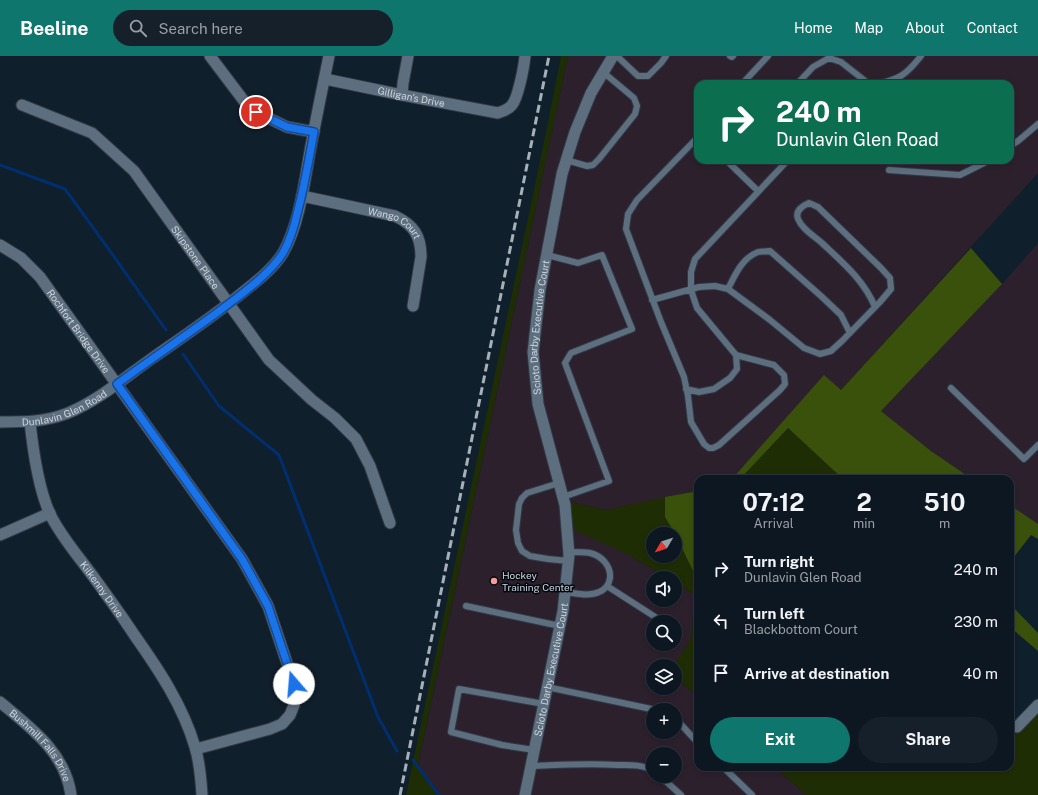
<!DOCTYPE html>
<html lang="en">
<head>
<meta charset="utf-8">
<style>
  :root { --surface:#0c1721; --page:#15202a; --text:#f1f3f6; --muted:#9a9fa5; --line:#2c363f; --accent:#0f766e }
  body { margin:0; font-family:"Public Sans",sans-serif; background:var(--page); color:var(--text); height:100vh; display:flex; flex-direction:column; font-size:15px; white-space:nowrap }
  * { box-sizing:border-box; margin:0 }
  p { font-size:13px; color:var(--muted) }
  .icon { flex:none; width:22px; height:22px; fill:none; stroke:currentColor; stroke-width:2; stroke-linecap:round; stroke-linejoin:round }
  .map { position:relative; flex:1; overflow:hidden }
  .drawer { position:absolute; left:694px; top:419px; width:320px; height:296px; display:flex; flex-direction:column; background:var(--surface); border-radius:12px; box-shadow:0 2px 6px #0003,0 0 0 1px var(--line) }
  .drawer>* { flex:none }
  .hud { position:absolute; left:694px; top:24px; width:320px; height:84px; border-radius:12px; box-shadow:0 2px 6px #0003,0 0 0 1px var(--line); background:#0b6e4f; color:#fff; overflow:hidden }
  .needle { width:26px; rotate:231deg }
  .controls { position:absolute; left:646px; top:471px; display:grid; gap:8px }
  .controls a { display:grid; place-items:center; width:36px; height:36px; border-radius:50%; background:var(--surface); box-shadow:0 2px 6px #0003,0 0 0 1px var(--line); font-size:20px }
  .pin { position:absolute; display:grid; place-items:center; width:34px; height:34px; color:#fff; margin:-17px; border:2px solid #fff; border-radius:50%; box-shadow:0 1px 4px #0007 }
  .me { position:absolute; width:44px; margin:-22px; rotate:342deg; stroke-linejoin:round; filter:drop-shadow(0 0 3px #0008) }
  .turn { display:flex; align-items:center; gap:14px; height:84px; padding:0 16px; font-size:18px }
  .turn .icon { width:52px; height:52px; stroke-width:2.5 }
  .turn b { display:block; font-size:28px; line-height:34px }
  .eta { display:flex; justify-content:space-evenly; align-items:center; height:68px; text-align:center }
  .eta b { font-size:24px; font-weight:700; line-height:28px }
  .action { display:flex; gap:8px; margin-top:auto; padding:8px 16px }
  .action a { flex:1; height:46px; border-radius:24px; background:var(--accent); color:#fff; font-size:16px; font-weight:700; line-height:46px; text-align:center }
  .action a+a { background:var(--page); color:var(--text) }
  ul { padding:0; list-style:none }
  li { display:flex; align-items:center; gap:12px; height:52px; padding:0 16px }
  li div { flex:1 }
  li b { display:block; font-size:15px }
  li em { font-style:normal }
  header { display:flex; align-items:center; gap:24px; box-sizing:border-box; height:56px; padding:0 20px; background:var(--accent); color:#fff }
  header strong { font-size:19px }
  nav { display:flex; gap:22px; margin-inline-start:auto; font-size:14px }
  .search { width:280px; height:36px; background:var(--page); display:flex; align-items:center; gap:10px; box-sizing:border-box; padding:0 14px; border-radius:22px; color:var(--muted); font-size:15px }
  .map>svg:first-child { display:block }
</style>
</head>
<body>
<header>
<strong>Beeline</strong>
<div class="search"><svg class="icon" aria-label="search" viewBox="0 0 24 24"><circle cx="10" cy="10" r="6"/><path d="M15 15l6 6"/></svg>Search here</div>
<nav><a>Home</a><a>Map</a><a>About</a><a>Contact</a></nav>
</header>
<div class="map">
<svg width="1038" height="739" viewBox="0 0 1038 739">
  <rect width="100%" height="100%" fill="#101f2c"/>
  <path fill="#2c202d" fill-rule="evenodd" d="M568 0H1038V117L841 334 824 320 732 423H698V436L697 435 605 454 570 446 631 500 667 522H653V544H675V527L694 538 692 580 674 610H653V632H675V621L698 641V711H775L806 739H441L418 710ZM698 28H1010V104H698ZM653 566H675V588H653ZM653 654H675V676H653ZM653 698H675V720H653Z
    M1038 187V468L1010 449V423H972L931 395 881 355 1002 228Z"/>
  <path fill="#1f2d05" d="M561 0H568L418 709 441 739H406L543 91Z
    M788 372 843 423H740Z
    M665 441V461L674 478H653V500H675V479L694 517 698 522V641L675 621V610H674L692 580 694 538 675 527V522H667L631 500 574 474 570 446 605 454Z
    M1038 654V739H806L775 711H1010V684Z"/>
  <path fill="#3a510c" d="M971 192 1002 228 881 355 931 395 972 423H843L788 372 740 423H732L824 319 841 334Z
    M698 436V522L694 517 675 478 665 461V441L698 435Z
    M1010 449 1038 468V483L1031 479 1010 506Z
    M1010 548 1038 577V595L1010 571Z"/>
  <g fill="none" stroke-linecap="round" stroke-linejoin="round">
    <path stroke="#012e6f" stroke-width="3" d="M0 109 65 133 110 195 166 274
      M183 298 219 350 279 399 378 661 397 695
      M413 704 439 739"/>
    <g stroke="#313944" stroke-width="8">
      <path id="service" d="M617 0 638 20H648L661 7 666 0
        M730 0 732 1 733 0
        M742 28 768 0
        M797 28 813 11 829 2 841 6 869 28
        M875 28C899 24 906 19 921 0
        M698 81 637 144 628 158 626 173 661 266 684 321 688 340 691 366 704 388 709 392H713L719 389 780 334 785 328 784 319 774 309 736 299 697 252 691 234V216L695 203 788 104
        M1010 90 1018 85 1038 68
        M566 104 587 110 593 109 599 103 635 58 637 50 634 42 603 16
        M726 104 758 135
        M889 114 960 119 990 104
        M547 199 578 207 602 199 632 273 571 297 565 307 609 425 563 441
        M728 233C735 219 742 202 758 196 761 195 766 196 770 195L821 240 841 259 850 277
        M652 244 699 231 715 230 728 233 770 264 804 292 820 298 831 295 842 285 880 246 891 233 890 222 881 212 818 151 809 147C802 150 795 155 798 163 802 173 814 180 822 187 842 206 864 224 875 251
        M951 332 1024 403 1038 389
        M686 333 699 336 714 333 730 322 737 313 736 299
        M559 427 527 437 522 442 519 448 516 474 518 487 522 495 530 500 548 503 568 505
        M607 530 663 566
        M565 536C575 537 589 541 599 536 605 534 609 528 610 522 611 510 602 500 590 497 584 496 575 496 568 496
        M466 550 560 570
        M547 631 656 654
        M675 662 698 687
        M534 694 502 689 451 676 459 633 544 648
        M531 710C560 709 588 707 617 709 629 709 642 708 653 715
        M723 711 752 739
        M660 720 681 739"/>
    </g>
    <g stroke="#313944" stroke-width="13">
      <g id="minor">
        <path d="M210 0 244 45 256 56 287 71 314 76"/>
        <path id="s1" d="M325 23 402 39 498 57C503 55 508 54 512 49 518 42 524 11 525 0"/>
        <path d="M402 39 403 27 408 0"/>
        <path id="s2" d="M22 49 92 77 134 115 269 304 312 344 335 362 356 383 370 410 390 467"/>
        <path id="s3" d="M302 140 395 160C414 169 421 180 421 201L413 250"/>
        <path id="s4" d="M0 189 21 202 40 221 242 503 268 550 294 628 296 644 290 659 282 668 270 673 196 693"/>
        <path id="s5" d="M0 366C25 366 45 366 68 357 98 345 128 319 154 301 184 280 214 260 242 237 257 225 273 213 283 197 298 171 304 130 309 101 315 67 322 34 329 0"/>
        <path id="s6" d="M30 366C33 394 38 432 50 458 61 481 80 502 95 523 108 541 122 560 135 580 159 614 183 650 195 691 200 707 201 723 202 739"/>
        <path d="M0 479 50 457"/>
        <path id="s7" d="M0 646C31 672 65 696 71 739"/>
        <path d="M1017 671 1038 649"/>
        <path id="s8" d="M525 739 563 555 569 499 565 449 538 348 533 296 540 234 562 118 575 76 591 37 613 0"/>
      </g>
    </g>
    <use href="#service" stroke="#5d6e7e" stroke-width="6"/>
    <use href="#minor" stroke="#5d6e7e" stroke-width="11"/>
    <path stroke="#a6b0ba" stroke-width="3" stroke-dasharray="8 4" stroke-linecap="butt" d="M400 739 549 0"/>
  </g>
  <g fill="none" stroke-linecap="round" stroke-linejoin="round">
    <g stroke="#114b97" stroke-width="10">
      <path id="route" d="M256 56 287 71 314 76C309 102 305 128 298 154 295 168 291 183 283 197 270 218 239 240 218 256 185 280 150 304 117 328L242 503 268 550 294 628"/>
    </g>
    <use href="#route" stroke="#1a73e8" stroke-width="7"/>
  </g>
  <circle fill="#f59b9a" stroke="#04080e" stroke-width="1.5" cx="494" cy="525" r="4"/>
  <g text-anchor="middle" stroke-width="3" stroke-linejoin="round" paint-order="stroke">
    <g font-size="10" fill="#ccd5de" stroke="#04080e">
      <text dy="4" stroke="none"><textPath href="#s1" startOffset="88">Gilligan's Drive</textPath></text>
      <text dy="4" stroke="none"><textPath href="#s3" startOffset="98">Wango Court</textPath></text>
      <text dy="4" stroke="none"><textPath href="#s2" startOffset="238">Skipstone Place</textPath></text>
      <text dy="4" stroke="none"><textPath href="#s8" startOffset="476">Scioto Darby Executive Court</textPath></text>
      <text dy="4" stroke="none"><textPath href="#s4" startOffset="118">Rochfort Bridge Drive</textPath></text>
      <text dy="4" stroke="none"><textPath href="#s5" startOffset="67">Dunlavin Glen Road</textPath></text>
      <text dy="4" stroke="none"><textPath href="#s6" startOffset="186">Kilkenny Drive</textPath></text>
      <text dy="4" stroke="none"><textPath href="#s8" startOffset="128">Scioto Darby Executive Court</textPath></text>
      <text dy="4" stroke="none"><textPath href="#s7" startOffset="60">Bushmill Falls Drive</textPath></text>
    </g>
    <g font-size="10" fill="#ccd5de" stroke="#04080e" text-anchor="start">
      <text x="502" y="523">Hockey<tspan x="502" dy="12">Training Center</tspan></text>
    </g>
  </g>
</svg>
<div class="controls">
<a><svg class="needle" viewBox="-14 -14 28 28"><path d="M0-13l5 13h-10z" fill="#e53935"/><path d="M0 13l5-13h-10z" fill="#9a9fa5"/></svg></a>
<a><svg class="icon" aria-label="sound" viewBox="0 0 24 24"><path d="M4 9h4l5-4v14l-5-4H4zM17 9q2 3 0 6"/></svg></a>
<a><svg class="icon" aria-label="search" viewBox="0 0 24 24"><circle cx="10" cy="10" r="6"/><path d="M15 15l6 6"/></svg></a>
<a><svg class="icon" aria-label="layers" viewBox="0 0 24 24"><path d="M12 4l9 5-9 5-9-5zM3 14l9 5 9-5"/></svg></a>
<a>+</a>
<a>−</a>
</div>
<div class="pin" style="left:256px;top:56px;background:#d93025"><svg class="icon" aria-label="arrive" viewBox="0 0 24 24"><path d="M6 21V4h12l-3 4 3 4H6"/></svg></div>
<svg class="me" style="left:294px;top:628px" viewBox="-20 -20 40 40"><circle r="19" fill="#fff"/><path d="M0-13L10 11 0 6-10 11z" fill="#1a73e8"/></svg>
<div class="hud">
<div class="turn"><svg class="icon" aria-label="right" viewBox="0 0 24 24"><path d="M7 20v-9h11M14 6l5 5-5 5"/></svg><div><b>240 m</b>Dunlavin Glen Road</div></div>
</div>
<section class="drawer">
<div class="eta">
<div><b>07:12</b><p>Arrival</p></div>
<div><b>2</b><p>min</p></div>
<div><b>510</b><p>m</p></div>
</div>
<ul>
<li><svg class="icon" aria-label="right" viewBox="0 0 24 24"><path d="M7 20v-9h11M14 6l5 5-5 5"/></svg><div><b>Turn right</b><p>Dunlavin Glen Road</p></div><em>240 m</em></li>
<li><svg class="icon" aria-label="left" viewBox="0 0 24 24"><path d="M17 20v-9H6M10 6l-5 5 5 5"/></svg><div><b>Turn left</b><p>Blackbottom Court</p></div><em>230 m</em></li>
<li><svg class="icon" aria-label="arrive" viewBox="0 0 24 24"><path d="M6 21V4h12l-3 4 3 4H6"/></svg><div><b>Arrive at destination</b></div><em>40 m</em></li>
</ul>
<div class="action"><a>Exit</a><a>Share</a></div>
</section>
</div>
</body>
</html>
